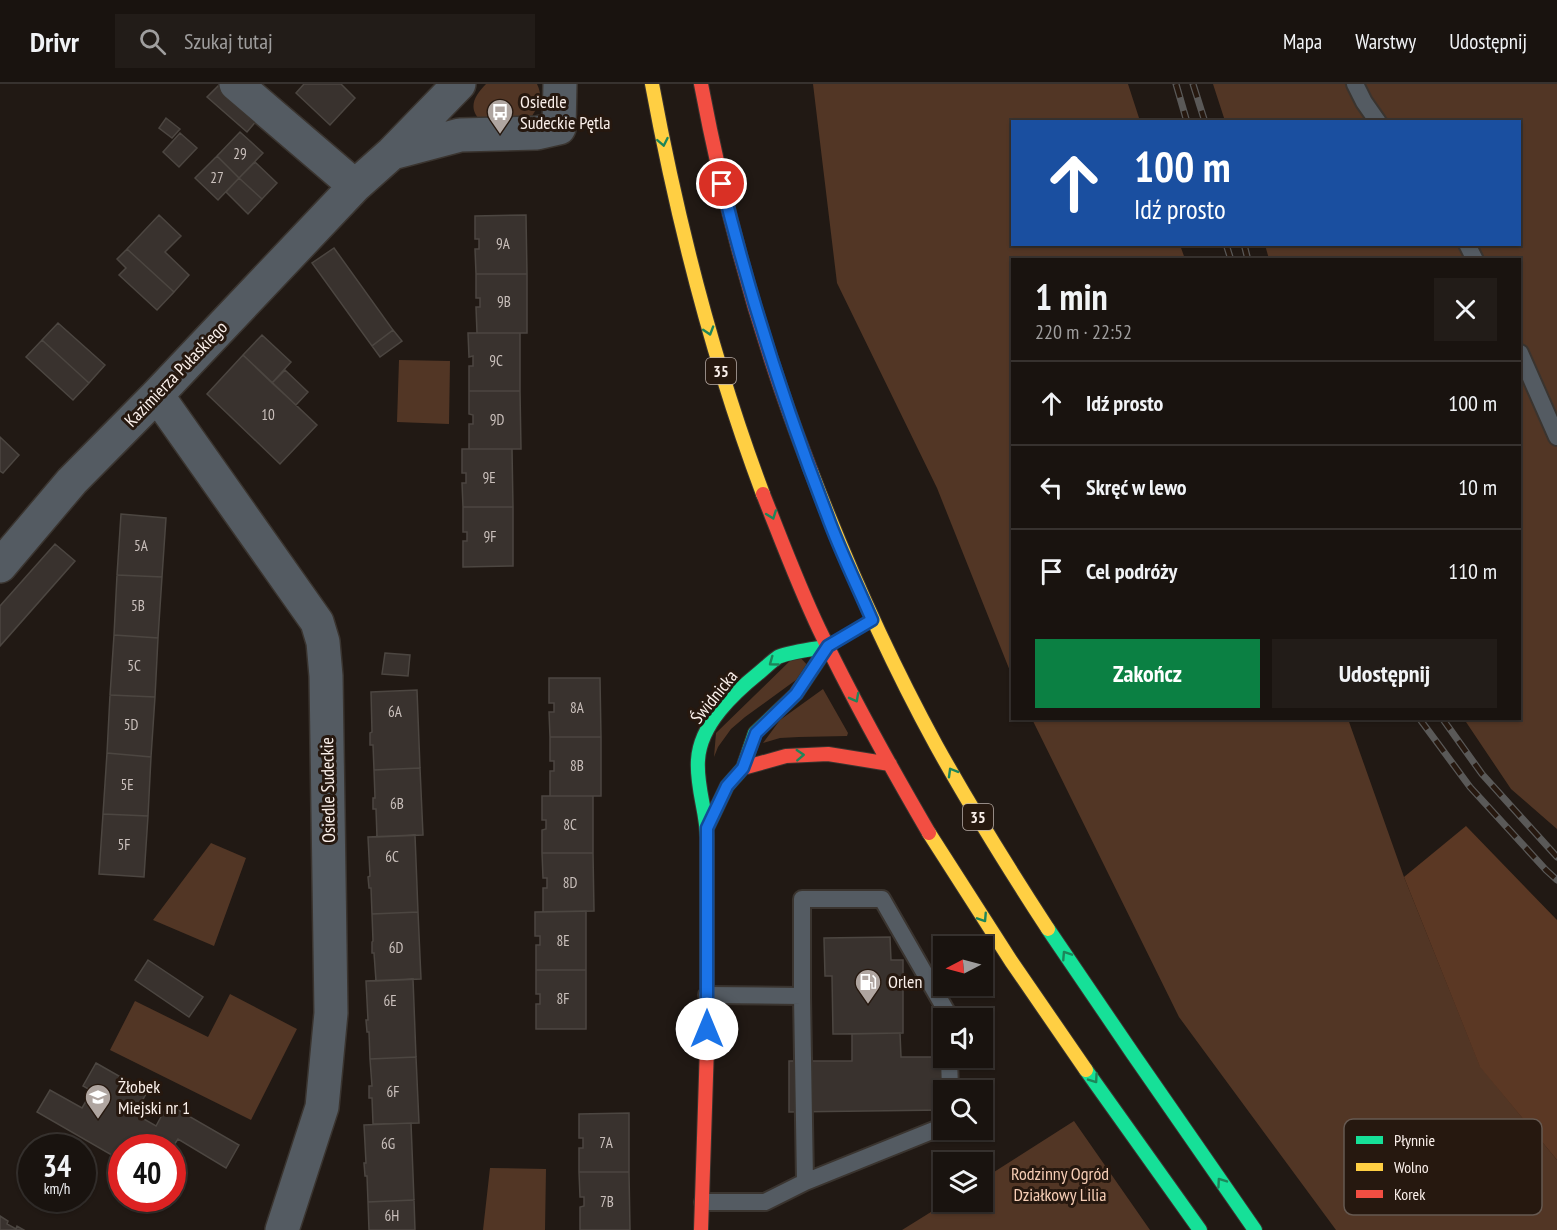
<!DOCTYPE html>
<html lang="pl">
<head>
<meta charset="utf-8">
<style>
  :root { --surface:#19130f; --page:#221c18; --text:#f1f3f6; --muted:#9f9e9e; --line:#37322f; --accent:#0b8043 }
  body { margin:0; font-family:"PT Sans Narrow",sans-serif; background:var(--page); color:var(--text); height:100vh; display:flex; flex-direction:column; font-size:22px; white-space:nowrap }
  * { box-sizing:border-box; margin:0 }
  p { font-size:20px; color:var(--muted) }
  .icon { flex:none; width:33px; height:33px; fill:none; stroke:currentColor; stroke-width:2; stroke-linecap:round; stroke-linejoin:round }
  .map { position:relative; flex:1; overflow:hidden }
  .details { position:absolute; left:1011px; top:174px; width:510px; height:462px; display:flex; flex-direction:column; background:var(--surface); border-radius:0px; box-shadow:0 2px 4px #0004,0 0 0 2px var(--line) }
  .details>* { flex:none }
  .top-card { position:absolute; left:1011px; top:36px; width:510px; height:126px; border-radius:0px; box-shadow:0 2px 4px #0004,0 0 0 2px var(--line); background:#1a4fa0; color:#fff; overflow:hidden }
  .needle { width:39px; rotate:264deg }
  .tools { position:absolute; left:933px; top:852px; display:grid; gap:12px }
  .tools a { display:grid; place-items:center; width:60px; height:60px; border-radius:0px; background:var(--surface); box-shadow:0 2px 4px #0004,0 0 0 2px var(--line); font-size:30px }
  .speed { position:absolute; left:18px; top:1050px; display:flex; gap:12px; font-size:30px; font-weight:700; text-align:center }
  .speed>* { display:grid; place-content:center; width:78px; height:78px; border-radius:50%; background:var(--surface); box-shadow:0 2px 4px #0004,0 0 0 2px var(--line); line-height:1 }
  .speed small { font-size:15px; font-weight:400 }
  .speed .limit { border:9px solid #d22; background:#fff; color:#111 }
  .pin { position:absolute; display:grid; place-items:center; width:51px; height:51px; color:#fff; margin:-26px; border:3px solid #fff; border-radius:50%; box-shadow:0 2px 6px #0007 }
  .me { position:absolute; width:66px; margin:-33px; rotate:0deg; stroke-linejoin:round; filter:drop-shadow(0 0 4px #0008) }
  .turn { display:flex; align-items:center; gap:21px; height:126px; padding:0 24px; font-size:27px }
  .turn .icon { width:78px; height:78px; stroke-width:2.5 }
  .turn b { display:block; font-size:42px; line-height:51px }
  .round { display:grid; place-items:center; flex:none; width:63px; height:63px; border-radius:0px; background:var(--page) }
  .head { display:flex; align-items:center; justify-content:space-between; height:102px; padding:0 24px }
  h1 { font-size:36px; font-weight:700; line-height:45px }
  .primary-button { display:flex; gap:12px; margin-top:auto; padding:12px 24px }
  .primary-button a { flex:1; height:69px; border-radius:0px; background:var(--accent); color:#fff; font-size:24px; font-weight:700; line-height:69px; text-align:center }
  .primary-button a+a { background:var(--page); color:var(--text) }
  ul { padding:0; list-style:none }
  li { display:flex; align-items:center; gap:18px; height:84px; padding:0 24px; border-top:2px solid var(--line) }
  li div { flex:1 }
  li b { display:block; font-size:22px }
  li em { font-style:normal }
  header { display:flex; align-items:center; gap:36px; box-sizing:border-box; height:84px; padding:0 30px; background:var(--surface); border-bottom:2px solid var(--line) }
  header strong { font-size:28px }
  nav { display:flex; gap:33px; margin-inline-start:auto; font-size:21px }
  .search { width:420px; height:54px; background:var(--page); display:flex; align-items:center; gap:15px; box-sizing:border-box; padding:0 21px; border-radius:0px; color:var(--muted); font-size:22px }
  .map>svg:first-child { display:block }
</style>
</head>
<body>
<header>
<strong>Drivr</strong>
<div class="search"><svg class="icon" aria-label="search" viewBox="0 0 24 24"><circle cx="10" cy="10" r="6"/><path d="M15 15l6 6"/></svg>Szukaj tutaj</div>
<nav><a>Mapa</a><a>Warstwy</a><a>Udostępnij</a></nav>
</header>
<div class="map">
<svg width="1557" height="1146" viewBox="0 0 1557 1146">
  <rect width="100%" height="100%" fill="#211914"/>
  <path fill="#523625" d="M486 0H537C544 14 538 23 530 35L482 38C467 25 474 12 486 0Z
    M813 0H1128L1140 37 1012 38V160L1180 161 1185 175 1012 176V592L937 404 837 199Z
    M1213 0H1557V745L1511 705 1464 635 1520 634V176L1269 175 1265 161 1520 160V38L1225 37Z
    M399 276 450 277 449 340 397 338Z
    M797 570 811 585 745 633 731 645 718 663 714 673 716 649Z
    M823 605 848 649 847 652 799 653 780 654 763 659 780 636Z
    M1032 635H1348L1404 793 1480 982 1557 1076V1146H1336L1179 933Z
    M211 759 246 774 214 862 153 836Z
    M230 910 297 945 251 1036 110 966 135 917 208 953Z
    M1074 1037 1150 1146H902L947 1118H982L983 1095Z
    M490 1084 546 1085 545 1146H483Z"/>
  <path fill="#5b3824" d="M1466 742 1557 836V1076L1480 983 1404 793Z"/>
  <path fill="#39322e" stroke="#4c4641" stroke-width="1.5" d="M304 0H341L355 14 330 41 296 9Z
    M218 2 258 35 247 48 207 13Z
    M166 34 180 45 172 54 159 44Z
    M240 48 263 69 239 94 217 72Z
    M180 49 197 64 179 83 163 68Z
    M217 72 239 94 218 116 195 94Z
    M255 78 277 99 262 115 239 94Z
    M239 94 262 115 248 130 226 108Z
    M159 131 181 152 165 168 189 191 174 208 127 165Z
    M526 131 527 190H476L475 165H479V155H475V132Z
    M334 164 393 246 372 262 312 179Z
    M127 165 174 208 157 226 119 191 126 184 117 175Z
    M476 190H527V249H477L476 223H480V214H476Z
    M58 239 105 281 89 299 42 256Z
    M393 246 402 257 380 273 372 262Z
    M468 249H520V307H469V282H473V272L469 273Z
    M262 251 291 278 272 299 243 271Z
    M42 256 89 299 73 316 26 273Z
    M243 271 317 341 280 380 207 310Z
    M285 286 308 308 296 321 272 299Z
    M469 307H520L521 365H469V340H473V331L469 330Z
    M0 353 19 371 3 389 0 387Z
    M462 365H512L513 423H463L462 399H466V389H462Z
    M463 423H513V482L463 483V457H467V448H463Z
    M121 430 166 434 162 493 117 491Z
    M55 460 75 477 0 562V522Z
    M117 491 162 493 158 554 114 551Z
    M114 551 158 554 155 613 110 611Z
    M385 569 410 571 408 592 382 590Z
    M549 594H600L601 653H550L549 628H554V619H549Z
    M417 606 420 684 374 686 373 661H370V649L372 648 371 608Z
    M110 611 155 613 151 673 107 669Z
    M550 653H601V712H550V687H554V677H550Z
    M107 669 151 673 148 732 103 730Z
    M420 684 423 751 377 753 376 725H373V714H375L374 686Z
    M542 712H593V769H542V746L546 745V736H542Z
    M103 730 148 732 144 793 99 790Z
    M415 751 418 828 372 830 371 804H369L368 793 370 792 368 753Z
    M542 769H593L594 827 543 828V804H547V794H543Z
    M586 827V886H536V861H540V852H535V828Z
    M418 828 421 895 376 897 374 869H372V858L373 857 372 830Z
    M890 853 891 876H903V949L833 950 832 892H825L824 854Z
    M148 876 203 913 189 933 135 896Z
    M536 886H586V945H536V920H540V910H536Z
    M413 895 416 973 370 975 369 948H367L366 936H368L366 897Z
    M900 949 901 973H944V1026L789 1028V977H852V950Z
    M416 973 419 1039 373 1040 372 1014H369V1002H372L370 975Z
    M96 979 147 1008 135 1030 156 1042 168 1020 239 1061 226 1084 178 1055 172 1064H122V1077L37 1028 50 1006 82 1024 92 1007 83 1002Z
    M629 1029V1088H579V1064H583V1054H579V1030Z
    M411 1039 414 1116 368 1118 367 1092H365L364 1079H366L364 1041Z
    M579 1088H629L630 1146H580V1123L584 1122V1113H580Z
    M414 1116 415 1146H369L368 1118Z
    M0 1132 8 1137 7 1140 16 1145 17 1142 24 1146H0Z"/>
  <g fill="none" stroke-linecap="round" stroke-linejoin="round">
    <g stroke="#3a342f" stroke-width="20">
      <path id="lane" d="M1355 0 1364 18 1378 38
        M1467 160 1475 176
        M1520 269 1557 353
        M802 912V815H882L948 930V934
        M949 974 950 1006
        M805 1098 944 1042
        M703 1118H765L805 1098 802 912 707 911"/>
    </g>
    <g stroke="#3a342f" stroke-width="36">
      <path id="street" d="M236 0 355 102
        M392 69 460 51 537 49 559 44 560 0
        M157 311 317 538 323 558 326 592 331 929 322 1023 282 1146
        M0 482 72 397 157 311 355 102 392 69 459 0"/>
    </g>
    <g stroke="#3a342f" stroke-width="16">
      <path id="fast" d="M707 744 727 702 743 684 755 649 796 610 828 562
        M707 754C707 728 696 703 698 676 700 640 734 609 760 588 766 583 772 577 778 573 788 568 816 565 828 562
        M1048 845 1133 970 1255 1146
        M1086 986 1200 1146"/>
    </g>
    <g stroke="#3a342f" stroke-width="16">
      <path id="slow" d="M652 0C678 140 713 277 763 410
        M811 387C847 481 888 573 936 661 971 724 1009 785 1048 845
        M929 749 1011 877 1086 986"/>
    </g>
    <g stroke="#3a342f" stroke-width="16">
      <path id="jam" d="M701 0C726 132 762 262 811 387
        M763 410C781 455 798 501 819 545 852 614 890 682 929 749
        M743 684 786 672 828 670 890 680
        M701 1146 707 962V754"/>
    </g>
    <use href="#lane" stroke="#545b62" stroke-width="16"/>
    <use href="#street" stroke="#545b62" stroke-width="33"/>
    <use href="#fast" stroke="#16e098" stroke-width="14"/>
    <use href="#slow" stroke="#ffcf43" stroke-width="14"/>
    <use href="#jam" stroke="#f24e42" stroke-width="14"/>
    <g stroke="#5a5958" stroke-width="7">
      <path id="rail" d="M1176 0 1187 38
        M1193 0 1205 38
        M1226 160 1231 176
        M1244 160 1248 176
        M1419 634 1470 703 1546 786 1557 796
        M1442 634 1482 690 1557 773"/>
    </g>
    <use href="#rail" stroke="#26180f" stroke-width="4.5" stroke-dasharray="14" stroke-linecap="butt"/>
  </g>
  <defs><path id="oneway-chevron" d="M-2-3.5L2.5 0L-2 3.5" fill="none" stroke-width="1.6" stroke-linecap="round" stroke-linejoin="round" transform="scale(1.5)"/></defs>
  <g stroke="#1d865a">
    <use href="#oneway-chevron" transform="translate(663 58) rotate(79)"/>
    <use href="#oneway-chevron" transform="translate(709 247) rotate(73)"/>
    <use href="#oneway-chevron" transform="translate(772 431) rotate(70)"/>
    <use href="#oneway-chevron" transform="translate(773 578) rotate(144)"/>
    <use href="#oneway-chevron" transform="translate(855 614) rotate(62)"/>
    <use href="#oneway-chevron" transform="translate(800 671) rotate(-3)"/>
    <use href="#oneway-chevron" transform="translate(952 688) rotate(-120)"/>
    <use href="#oneway-chevron" transform="translate(983 834) rotate(57)"/>
    <use href="#oneway-chevron" transform="translate(1066 871) rotate(-123)"/>
    <use href="#oneway-chevron" transform="translate(1094 995) rotate(55)"/>
    <use href="#oneway-chevron" transform="translate(1221 1098) rotate(-125)"/>
  </g>
  <g fill="none" stroke-linecap="round" stroke-linejoin="round">
    <g stroke="#114b97" stroke-width="15">
      <path id="route" d="M707 945V744L727 702 743 684 756 649 796 610 828 562 872 536C857 501 840 467 827 431 785 323 750 213 722 100"/>
    </g>
    <use href="#route" stroke="#1a73e8" stroke-width="10"/>
  </g>
  <defs>
    <g id="bus-pin" transform="scale(1.35)"><path d="M0 17L-7.5 6A9.5 9.5 0 1 1 7.5 6Z" fill="#afa5a0" stroke="#26180f"/><path d="M-5-6H5V4H4V6H2V4H-2V6H-4V4H-5ZM-3.5-4V0h7V-4ZM-3.5 1.2v1.5H-2V1.2ZM2 1.2v1.5H3.5V1.2Z" fill="#fff"/></g>
    <g id="fuel-pin" transform="scale(1.35)"><path d="M0 17L-7.5 6A9.5 9.5 0 1 1 7.5 6Z" fill="#afa5a0" stroke="#26180f"/><path d="M-5.5-6h7V0h2V4h1.3V-2.5L3-4.5l.8-.8L6-3V5H2.5V1h-1V6h-7ZM-4.2-4.7v3.2H.2V-4.7Z" fill="#fff"/></g>
    <g id="school-pin" transform="scale(1.35)"><path d="M0 17L-7.5 6A9.5 9.5 0 1 1 7.5 6Z" fill="#afa5a0" stroke="#26180f"/><path d="M0-5L7-2L0 1L-7-2ZM-4 1L0 2.5L4 1V4Q0 6-4 4Z" fill="#fff"/></g>
  </defs>
  <g fill-rule="evenodd">
    <use href="#bus-pin" x="500" y="28"/>
    <use href="#fuel-pin" x="868" y="898"/>
    <use href="#school-pin" x="98" y="1013"/>
  </g>
  <g text-anchor="middle" stroke-width="6" stroke-linejoin="round" paint-order="stroke">
    <g font-size="15" fill="#cac0bc">
      <text x="240" y="75">29</text>
      <text x="217" y="99">27</text>
      <text x="503" y="165">9A</text>
      <text x="504" y="223">9B</text>
      <text x="496" y="282">9C</text>
      <text x="268" y="336">10</text>
      <text x="497" y="341">9D</text>
      <text x="489" y="399">9E</text>
      <text x="490" y="458">9F</text>
      <text x="141" y="467">5A</text>
      <text x="138" y="527">5B</text>
      <text x="134" y="587">5C</text>
      <text x="577" y="629">8A</text>
      <text x="395" y="633">6A</text>
      <text x="131" y="646">5D</text>
      <text x="577" y="687">8B</text>
      <text x="127" y="706">5E</text>
      <text x="397" y="725">6B</text>
      <text x="570" y="746">8C</text>
      <text x="124" y="766">5F</text>
      <text x="392" y="778">6C</text>
      <text x="570" y="804">8D</text>
      <text x="563" y="862">8E</text>
      <text x="396" y="869">6D</text>
      <text x="563" y="920">8F</text>
      <text x="390" y="922">6E</text>
      <text x="393" y="1013">6F</text>
      <text x="606" y="1064">7A</text>
      <text x="388" y="1065">6G</text>
      <text x="607" y="1123">7B</text>
      <text x="392" y="1137">6H</text>
    </g>
    <g fill="#26180f" stroke="#bbafa9" stroke-width="1.5">
      <rect x="706" y="274" width="30" height="26" rx="4.5"/>
      <rect x="963" y="720" width="30" height="26" rx="4.5"/>
    </g>
    <g font-size="16" font-weight="bold" fill="#fbf0eb">
      <text x="721" y="293">35</text>
      <text x="978" y="739">35</text>
    </g>
    <g font-size="18" fill="#fbf0eb" stroke="#26180f" text-anchor="start">
      <text x="520" y="24">Osiedle<tspan x="520" dy="21">Sudeckie Pętla</tspan></text>
      <text x="888" y="904">Orlen</text>
      <text x="118" y="1009">Żłobek<tspan x="118" dy="21">Miejski nr 1</tspan></text>
    </g>
    <g font-size="18" fill="#fbf0eb" stroke="#26180f">
      <text transform="translate(176 290) rotate(-46)" y="6">Kazimierza Pułaskiego</text>
      <text transform="translate(714 613) rotate(-51)" y="6">Świdnicka</text>
      <text transform="translate(328 706) rotate(-91)" y="6">Osiedle Sudeckie</text>
    </g>
    <g font-size="18" fill="#f7ceb6" stroke="#26180f">
      <text x="1060" y="1096">Rodzinny Ogród<tspan x="1060" dy="21">Działkowy Lilia</tspan></text>
    </g>
  </g>
  <rect x="1344" y="1035" width="198" height="96" rx="9" fill="#26180f" stroke="#665951" stroke-width="1.5"/>
  <rect x="1356" y="1052" width="27" height="8" fill="#16e098"/>
  <rect x="1356" y="1079" width="27" height="8" fill="#ffcf43"/>
  <rect x="1356" y="1106" width="27" height="8" fill="#f24e42"/>
  <g font-size="16" fill="#fbf0eb">
    <text x="1394" y="1062">Płynnie</text>
    <text x="1394" y="1089">Wolno</text>
    <text x="1394" y="1116">Korek</text>
  </g>
</svg>
<div class="tools">
<a><svg class="needle" viewBox="-14 -14 28 28"><path d="M0-13l5 13h-10z" fill="#e53935"/><path d="M0 13l5-13h-10z" fill="#9f9e9e"/></svg></a>
<a><svg class="icon" aria-label="sound" viewBox="0 0 24 24"><path d="M4 9h4l5-4v14l-5-4H4zM17 9q2 3 0 6"/></svg></a>
<a><svg class="icon" aria-label="search" viewBox="0 0 24 24"><circle cx="10" cy="10" r="6"/><path d="M15 15l6 6"/></svg></a>
<a><svg class="icon" aria-label="layers" viewBox="0 0 24 24"><path d="M12 4l9 5-9 5-9-5zM3 14l9 5 9-5"/></svg></a>
</div>
<div class="speed"><div>34<small>km/h</small></div><div class="limit">40</div></div>
<div class="pin" style="left:722px;top:100px;background:#d93025"><svg class="icon" aria-label="arrive" viewBox="0 0 24 24"><path d="M6 21V4h12l-3 4 3 4H6"/></svg></div>
<svg class="me" style="left:707px;top:945px" viewBox="-20 -20 40 40"><circle r="19" fill="#fff"/><path d="M0-13L10 11 0 6-10 11z" fill="#1a73e8"/></svg>
<div class="top-card">
<div class="turn"><svg class="icon" aria-label="ahead" viewBox="0 0 24 24"><path d="M12 20V5M6 11l6-6 6 6"/></svg><div><b>100 m</b>Idź prosto</div></div>
</div>
<section class="details">
<div class="head"><div><h1>1 min</h1><p>220 m · 22:52</p></div><a class="round"><svg class="icon" aria-label="close" viewBox="0 0 24 24"><path d="M6 6l12 12M18 6L6 18"/></svg></a></div>
<ul>
<li><svg class="icon" aria-label="ahead" viewBox="0 0 24 24"><path d="M12 20V5M6 11l6-6 6 6"/></svg><div><b>Idź prosto</b></div><em>100 m</em></li>
<li><svg class="icon" aria-label="left" viewBox="0 0 24 24"><path d="M17 20v-9H6M10 6l-5 5 5 5"/></svg><div><b>Skręć w lewo</b></div><em>10 m</em></li>
<li><svg class="icon" aria-label="arrive" viewBox="0 0 24 24"><path d="M6 21V4h12l-3 4 3 4H6"/></svg><div><b>Cel podróży</b></div><em>110 m</em></li>
</ul>
<div class="primary-button"><a>Zakończ</a><a>Udostępnij</a></div>
</section>
</div>
</body>
</html>
